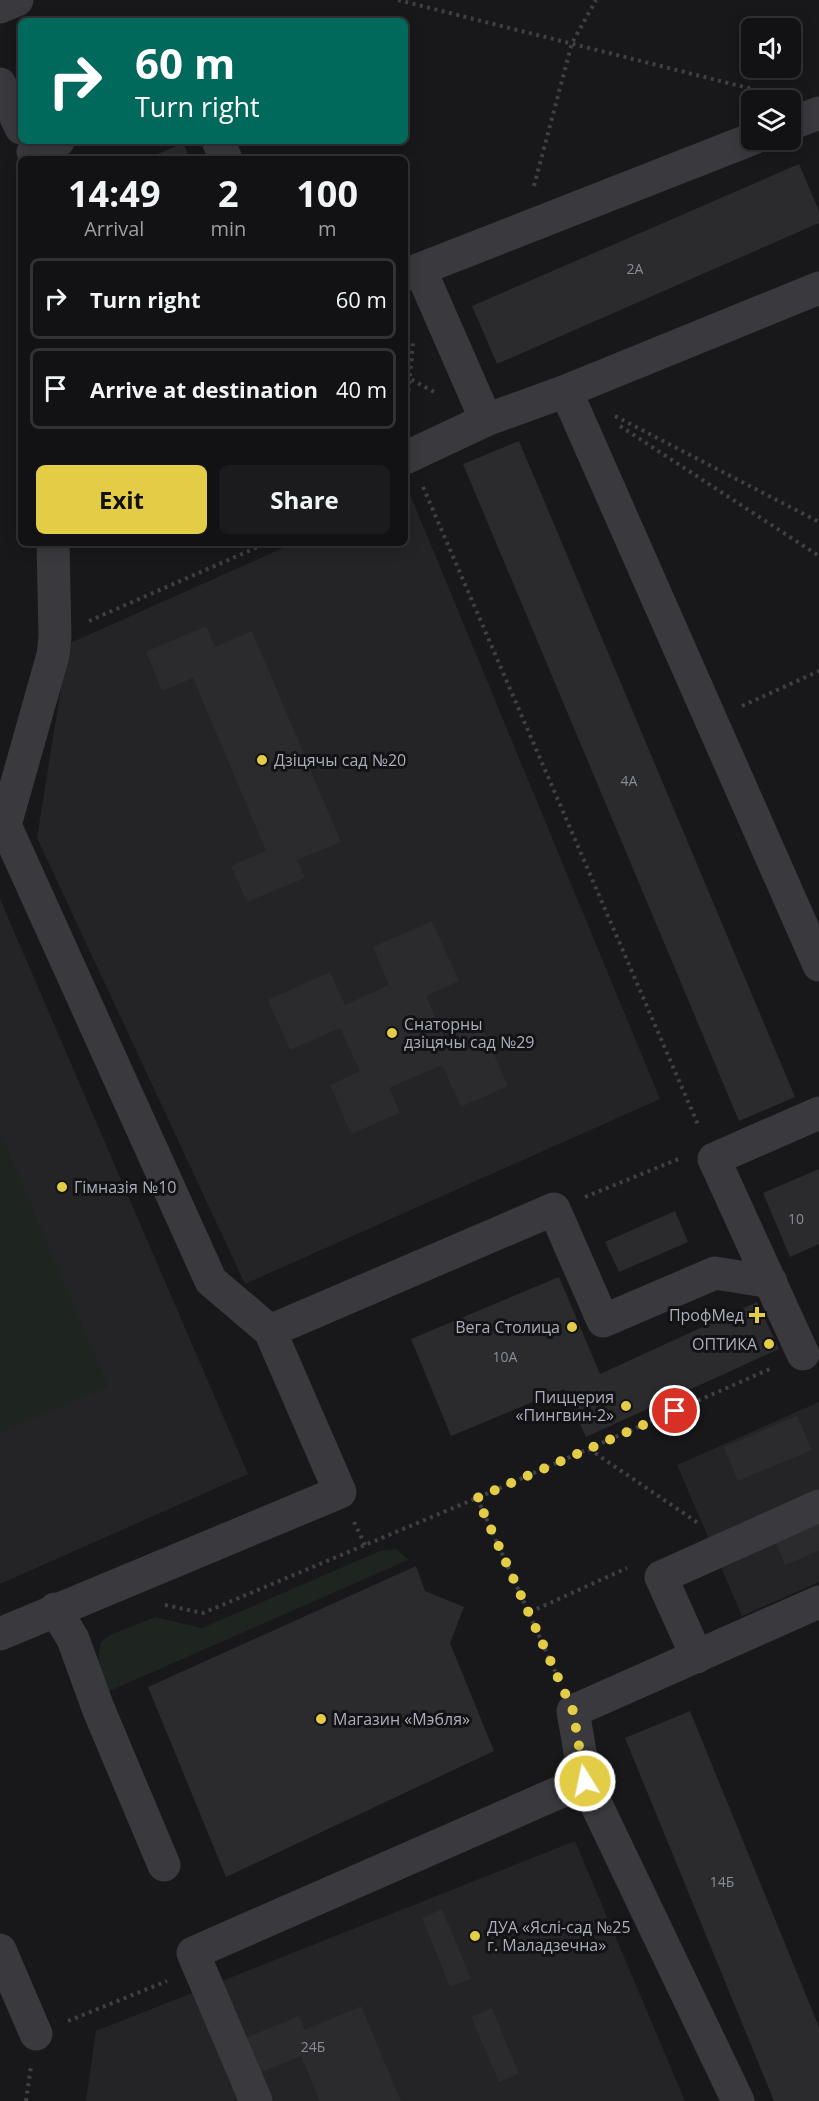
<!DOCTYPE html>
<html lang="en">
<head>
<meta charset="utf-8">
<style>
  :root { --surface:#121214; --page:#1b1b1d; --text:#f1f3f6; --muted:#9c9ea0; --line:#313234; --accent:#e3cd46 }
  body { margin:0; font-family:"Open Sans",sans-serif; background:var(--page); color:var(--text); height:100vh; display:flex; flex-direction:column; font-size:22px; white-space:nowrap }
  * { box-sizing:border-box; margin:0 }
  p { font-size:20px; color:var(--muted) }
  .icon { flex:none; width:33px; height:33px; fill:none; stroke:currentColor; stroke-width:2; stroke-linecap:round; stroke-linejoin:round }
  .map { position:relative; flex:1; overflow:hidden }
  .panel { position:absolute; left:18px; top:156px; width:390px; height:390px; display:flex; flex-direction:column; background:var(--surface); border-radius:9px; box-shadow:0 3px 15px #0003,0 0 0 2px var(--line) }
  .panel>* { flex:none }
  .guide { position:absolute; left:18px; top:18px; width:390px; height:126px; border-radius:9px; box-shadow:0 3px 15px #0003,0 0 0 2px var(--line); background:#00695c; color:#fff; overflow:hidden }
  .buttons { position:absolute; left:741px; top:18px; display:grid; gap:12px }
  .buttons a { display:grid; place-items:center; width:60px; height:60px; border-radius:9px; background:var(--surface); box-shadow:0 3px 15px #0003,0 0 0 2px var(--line); font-size:30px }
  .pin { position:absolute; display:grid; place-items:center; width:51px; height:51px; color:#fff; margin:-26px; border:3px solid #fff; border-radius:50%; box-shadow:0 2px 6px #0007 }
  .me { position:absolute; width:66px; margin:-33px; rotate:350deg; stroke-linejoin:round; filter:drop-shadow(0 0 4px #0008) }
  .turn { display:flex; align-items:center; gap:21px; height:126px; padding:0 18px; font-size:27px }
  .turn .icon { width:78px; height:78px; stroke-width:2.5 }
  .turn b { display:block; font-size:42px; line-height:51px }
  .eta { display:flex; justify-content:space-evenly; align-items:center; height:102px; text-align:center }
  .eta b { font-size:36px; font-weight:700; line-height:42px }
  .cta { display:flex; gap:12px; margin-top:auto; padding:12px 18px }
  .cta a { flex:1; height:69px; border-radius:9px; background:var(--accent); color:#111; font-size:24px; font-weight:700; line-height:69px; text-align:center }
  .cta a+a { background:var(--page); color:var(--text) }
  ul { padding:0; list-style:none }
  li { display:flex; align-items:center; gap:18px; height:81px; margin:0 12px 9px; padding:0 6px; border:3px solid var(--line); border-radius:9px }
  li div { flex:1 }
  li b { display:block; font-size:22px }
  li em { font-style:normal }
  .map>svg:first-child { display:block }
</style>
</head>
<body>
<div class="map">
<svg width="819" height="2101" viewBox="0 0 819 2101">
  <rect width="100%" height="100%" fill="#18181a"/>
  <path fill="#242427" d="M409 492 660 1099 245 1284 37 838 68 644 294 543H405V494Z
    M0 899 248 1474 0 1584Z
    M819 1402V1582L742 1616 677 1465Z
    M575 1841 685 2101H86L96 2031Z"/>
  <path fill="#1e2420" d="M0 1132 108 1386 0 1433Z
    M397 1549 408 1560 107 1692 98 1659 101 1642 110 1635 155 1617 202 1628 380 1551Z"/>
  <path fill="#2b2b2e" d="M183 143 190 159H146Z
    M799 164 819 211V223L497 364 472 306Z
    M519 441 795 1097 739 1121 463 464Z
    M206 626 215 647 252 631 341 842 297 860 305 878 247 902 231 866 266 851 193 678 162 691 146 652Z
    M432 921 459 981 426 996 445 1039 480 1023 508 1086 461 1107 442 1065 389 1088 400 1113 351 1134 330 1085 360 1071 340 1028 290 1050 268 1000 330 972 345 1005 389 985 373 947Z
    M819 1169V1244L790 1257 763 1193Z
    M675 1211 688 1242 619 1272 605 1242Z
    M559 1277 600 1374 757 1302 779 1349 586 1437 564 1389 451 1436 411 1339Z
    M797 1416 812 1450 738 1481 724 1447Z
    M819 1523V1551L785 1565 775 1541Z
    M416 1566 425 1591 464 1607 450 1643 494 1751 226 1877 148 1687Z
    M690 1711 819 2027V2101H774L625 1738Z
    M442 1909 471 1979 450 1987 422 1918Z
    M361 2006 401 2101H320L301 2056 259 2073 245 2038 299 2016 305 2030Z
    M492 2008 519 2074 499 2082 471 2017Z"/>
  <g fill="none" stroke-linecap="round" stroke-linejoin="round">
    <path stroke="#3f4045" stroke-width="4" stroke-dasharray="3 4.5" stroke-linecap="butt" d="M398 0 772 94
      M534 186 572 43 596 0
      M405 376 436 393
      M615 416 819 522
      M406 421 413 342
      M620 426 819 556
      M423 487 699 1127
      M89 621 267 543
      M742 706 819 671
      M585 1197 681 1158
      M589 1449 698 1523
      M477 1498 559 1680
      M354 1522 365 1545
      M165 1605 203 1613 477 1498 772 1368
      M530 1612 627 1568
      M68 2021 167 1981
      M26 2101 31 2066"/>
    <path stroke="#39393e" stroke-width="33" d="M0 7 17 0
      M0 84 21 128
      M790 124 819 113
      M218 141 226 159
      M33 152 58 141
      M420 269 486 420
      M405 275 752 139
      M566 391 819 288
      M405 458 486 420 566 391 819 965
      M53 543 55 637 53 655 5 825 211 1281 270 1331
      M803 1354 714 1159 819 1113
      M55 1609 73 1639 98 1708 164 1865
      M0 1634 340 1492 270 1331 554 1209 603 1321 715 1273 771 1282
      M697 1657 661 1577 819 1506
      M0 1950 36 2034
      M256 2101 193 1953 585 1781
      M738 2101 585 1781 573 1711 819 1602"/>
  </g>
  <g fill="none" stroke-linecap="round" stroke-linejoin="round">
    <path stroke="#e3cd46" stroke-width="10" stroke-dasharray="0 18" d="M585 1781 573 1711 477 1498 675 1411"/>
  </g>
  <g fill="#e3cd46" stroke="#131315" stroke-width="2">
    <circle cx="262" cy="760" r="6"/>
    <circle cx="392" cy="1033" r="6"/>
    <circle cx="62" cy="1187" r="6"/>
    <path d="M754 1306h6v6h6v6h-6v6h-6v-6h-6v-6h6z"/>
    <circle cx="572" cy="1327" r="6"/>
    <circle cx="769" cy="1344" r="6"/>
    <circle cx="626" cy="1406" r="6"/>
    <circle cx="321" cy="1719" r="6"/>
    <circle cx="475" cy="1936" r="6"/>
  </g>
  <g text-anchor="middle" stroke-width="6" stroke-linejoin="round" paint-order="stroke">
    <g font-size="14" fill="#8a8c95">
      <text x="635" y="274">2А</text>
      <text x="629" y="786">4А</text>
      <text x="796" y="1224">10</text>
      <text x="505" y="1362">10А</text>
      <text x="722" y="1887">14Б</text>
      <text x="313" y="2052">24Б</text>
    </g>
    <g font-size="16" fill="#abadb8" stroke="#131315" text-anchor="start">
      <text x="274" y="766">Дзіцячы сад №20</text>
      <text x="404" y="1030">Снаторны<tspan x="404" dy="18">дзіцячы сад №29</tspan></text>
      <text x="74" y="1193">Гімназія №10</text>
      <text x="744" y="1321" text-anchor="end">ПрофМед</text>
      <text x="560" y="1333" text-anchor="end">Вега Столица</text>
      <text x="757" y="1350" text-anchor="end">ОПТИКА</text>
      <text x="614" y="1403" text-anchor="end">Пиццерия<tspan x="614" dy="18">«Пингвин-2»</tspan></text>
      <text x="333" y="1725">Магазин «Мэбля»</text>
      <text x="487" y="1933">ДУА «Яслі-сад №25<tspan x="487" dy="18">г. Маладзечна»</tspan></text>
    </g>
  </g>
</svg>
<div class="buttons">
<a><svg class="icon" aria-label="sound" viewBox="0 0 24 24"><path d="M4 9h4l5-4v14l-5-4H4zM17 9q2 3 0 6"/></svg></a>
<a><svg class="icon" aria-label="layers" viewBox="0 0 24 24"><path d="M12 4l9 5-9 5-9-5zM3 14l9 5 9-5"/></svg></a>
</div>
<div class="pin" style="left:675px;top:1411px;background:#d93025"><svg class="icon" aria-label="arrive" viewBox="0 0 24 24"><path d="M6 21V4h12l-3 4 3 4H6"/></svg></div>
<svg class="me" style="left:585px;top:1781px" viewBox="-20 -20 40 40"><circle r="17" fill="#e3cd46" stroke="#fff" stroke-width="3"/><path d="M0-11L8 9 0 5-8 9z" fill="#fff"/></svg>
<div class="guide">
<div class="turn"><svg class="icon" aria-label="right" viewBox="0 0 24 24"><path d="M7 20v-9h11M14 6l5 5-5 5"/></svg><div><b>60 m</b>Turn right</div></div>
</div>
<section class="panel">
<div class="eta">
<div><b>14:49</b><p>Arrival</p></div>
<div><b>2</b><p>min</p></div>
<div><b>100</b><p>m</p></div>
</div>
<ul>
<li><svg class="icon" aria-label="right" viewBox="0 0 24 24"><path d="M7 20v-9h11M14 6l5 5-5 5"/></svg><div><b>Turn right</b></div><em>60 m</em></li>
<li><svg class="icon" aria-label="arrive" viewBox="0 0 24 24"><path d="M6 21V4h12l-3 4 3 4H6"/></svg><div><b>Arrive at destination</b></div><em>40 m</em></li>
</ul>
<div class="cta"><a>Exit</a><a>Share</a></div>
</section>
</div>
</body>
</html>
